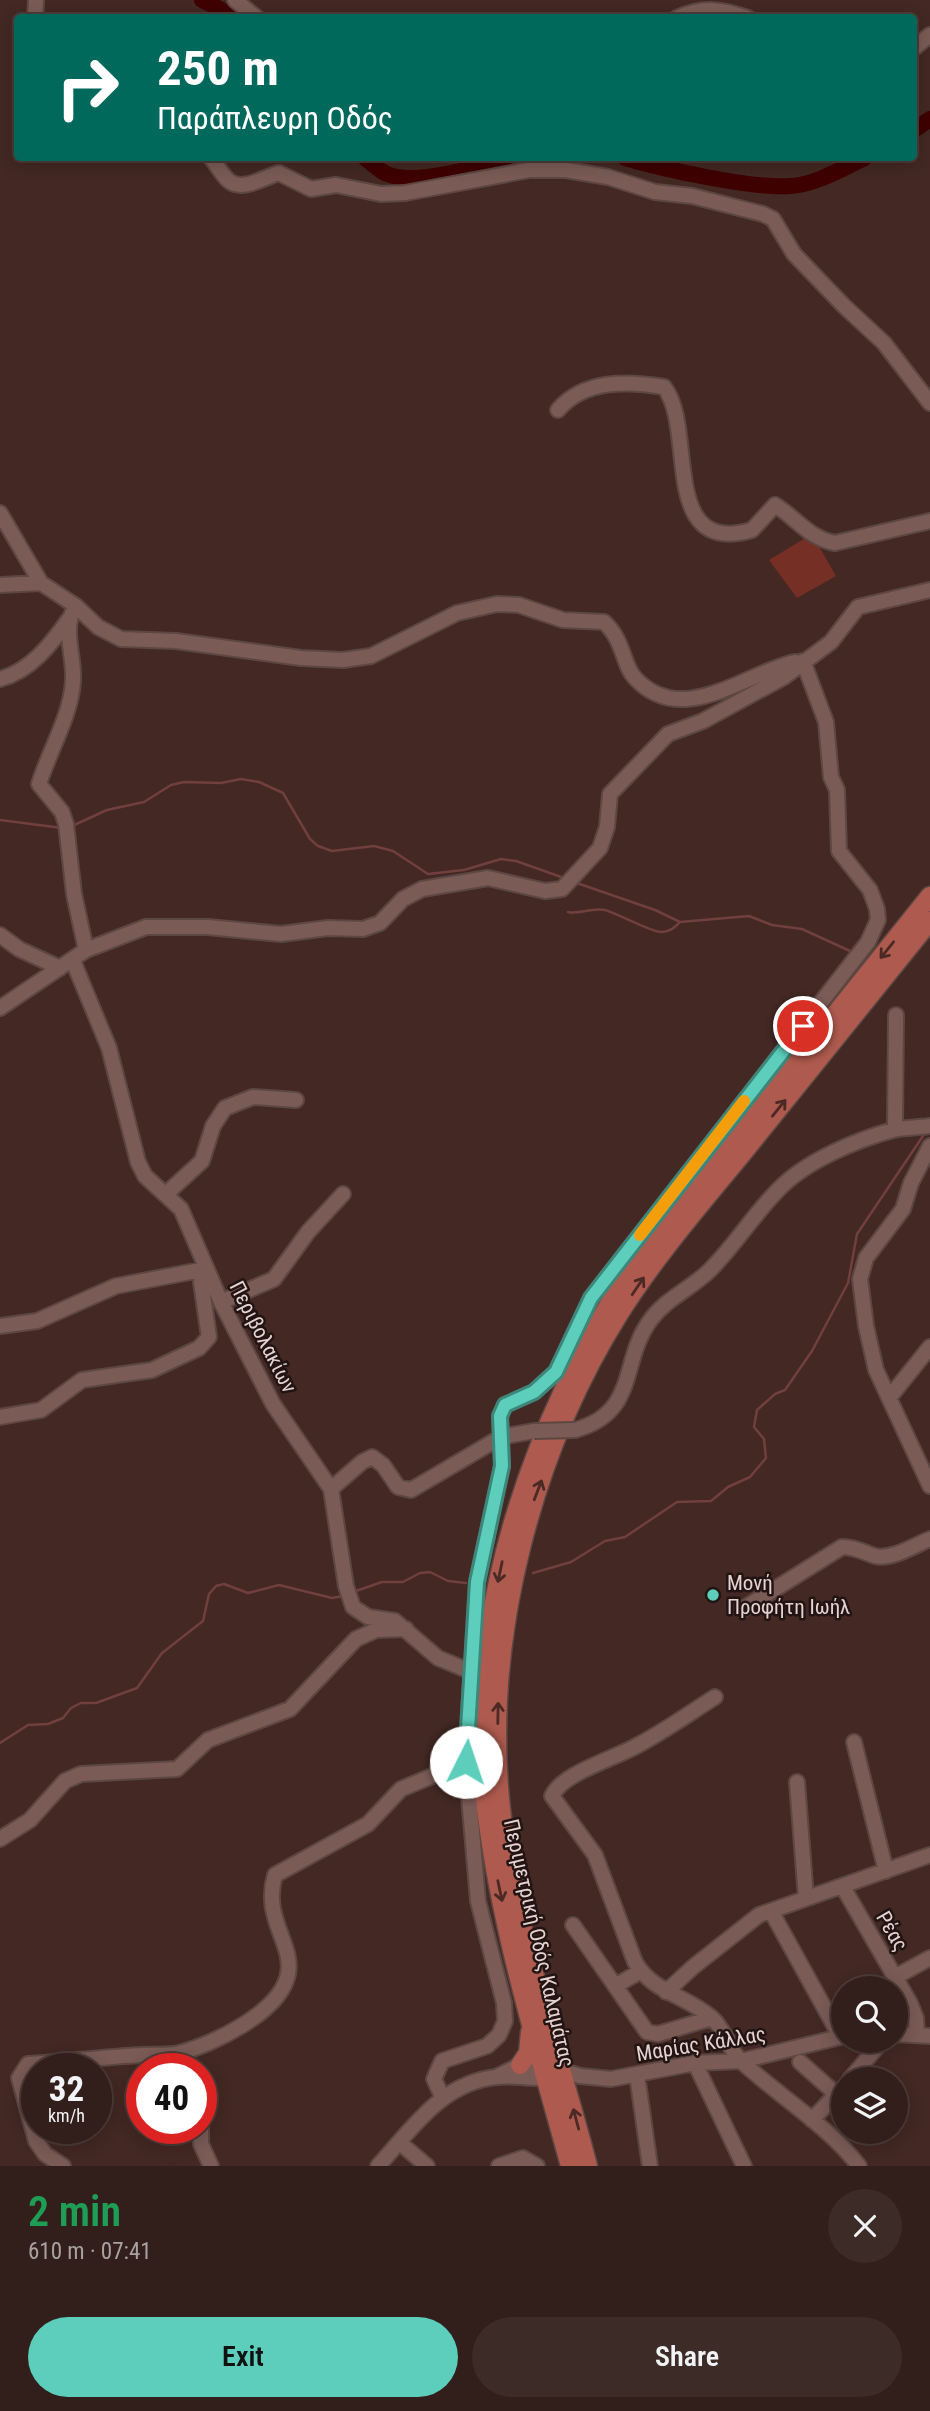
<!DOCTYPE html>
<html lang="en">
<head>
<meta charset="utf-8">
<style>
  :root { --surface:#321e1a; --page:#3d2b27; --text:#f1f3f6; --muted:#a8a2a2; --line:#4d3c39; --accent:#5ccebb }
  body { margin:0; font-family:"Roboto Condensed",sans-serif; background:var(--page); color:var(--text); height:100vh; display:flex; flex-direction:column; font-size:26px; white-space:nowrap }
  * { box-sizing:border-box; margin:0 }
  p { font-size:23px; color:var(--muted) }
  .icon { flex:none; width:38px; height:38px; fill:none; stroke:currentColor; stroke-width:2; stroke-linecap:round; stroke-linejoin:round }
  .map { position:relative; height:2166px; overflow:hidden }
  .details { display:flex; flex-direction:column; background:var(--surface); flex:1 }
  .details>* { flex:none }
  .banner { position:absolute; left:14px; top:14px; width:903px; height:147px; border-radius:7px; box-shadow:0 4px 18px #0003,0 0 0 2px var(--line); background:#00695c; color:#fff; overflow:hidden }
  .controls { position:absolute; left:831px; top:1976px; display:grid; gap:14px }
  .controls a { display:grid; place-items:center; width:77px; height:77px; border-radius:50%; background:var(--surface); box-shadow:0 4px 18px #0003,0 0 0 2px var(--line); font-size:35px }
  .speed { position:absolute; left:21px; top:2053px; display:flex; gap:14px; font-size:35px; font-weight:700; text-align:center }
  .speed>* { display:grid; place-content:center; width:91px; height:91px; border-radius:50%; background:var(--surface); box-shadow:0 4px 18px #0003,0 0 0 2px var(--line); line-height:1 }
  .speed small { font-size:18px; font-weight:400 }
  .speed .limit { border:10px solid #d22; background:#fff; color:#111 }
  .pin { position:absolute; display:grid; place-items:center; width:60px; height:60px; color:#fff; margin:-30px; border:4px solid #fff; border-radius:50%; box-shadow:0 2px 7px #0007 }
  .me { position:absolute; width:77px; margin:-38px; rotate:4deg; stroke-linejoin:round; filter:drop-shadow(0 0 5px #0008) }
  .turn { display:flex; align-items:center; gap:24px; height:147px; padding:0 28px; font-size:32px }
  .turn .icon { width:91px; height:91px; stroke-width:2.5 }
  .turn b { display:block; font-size:49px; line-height:60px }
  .round { display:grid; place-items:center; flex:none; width:74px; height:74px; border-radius:37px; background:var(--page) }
  .summary { display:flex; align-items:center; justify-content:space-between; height:119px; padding:0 28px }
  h1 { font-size:42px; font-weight:600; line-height:52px; color:#1e9e55 }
  .action { display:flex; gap:14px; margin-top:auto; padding:14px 28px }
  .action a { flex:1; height:80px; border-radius:42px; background:var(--accent); color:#111; font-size:28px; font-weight:600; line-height:80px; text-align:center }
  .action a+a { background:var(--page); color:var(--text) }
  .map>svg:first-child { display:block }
</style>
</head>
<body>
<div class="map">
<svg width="930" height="2166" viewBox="0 0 930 2166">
  <rect width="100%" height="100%" fill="#432823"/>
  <path fill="#762f24" d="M812 534 836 576 797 598 769 560Z"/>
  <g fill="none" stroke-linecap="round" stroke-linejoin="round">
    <path stroke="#713f3e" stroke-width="2.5" d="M0 820 62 828
      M72 826 107 810 144 802 171 785 184 782 221 783 241 779 259 782 283 793 310 839 318 846 332 851 374 846 393 851 428 874 464 870 501 859 516 861 564 878
      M574 882 655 910 680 922 749 916 772 925 802 929 850 951
      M568 912C579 915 592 907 605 910 619 914 652 933 662 932 670 932 675 927 680 922
      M533 1573 571 1562 605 1541 625 1537 677 1502 711 1501 728 1487 750 1477 766 1458 764 1439 754 1427 757 1410 775 1394 785 1390 812 1351 848 1283 857 1234 925 1133
      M353 1592 382 1582H403L420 1573 430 1572 448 1581 466 1583
      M0 1743 28 1725 48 1724 63 1718 71 1708 81 1703H96L137 1688 162 1653 203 1621 209 1594 216 1586 224 1584 248 1593 279 1585 332 1598 343 1596"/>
    <path stroke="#3f0000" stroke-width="16" d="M202 0 237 18
      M914 130 930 119
      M365 158C371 162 379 171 387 174 415 186 479 167 506 158
      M625 158C663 169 752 189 790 186 815 185 843 168 865 158"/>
    <g stroke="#5d4743" stroke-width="18">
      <path id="minor" d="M235 0 257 18
        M35 18 36 0
        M677 18C703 6 722 9 748 18
        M914 48 930 35
        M211 158C217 165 222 175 229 181 243 192 264 177 279 173L311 189 336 185 381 194 405 193 529 170H566L608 177 655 192 692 196 763 214 773 219 794 254 844 306 884 343 930 403
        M558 410C584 379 628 381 664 387 697 428 658 557 752 530L775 505C795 517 810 539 835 543L930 521
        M0 513 41 583
        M0 585 41 583 76 606 98 627 121 639 176 641 301 658 343 660 371 656 457 613 497 604 519 605 563 620 604 622C624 640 623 666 635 678 682 729 745 673 795 662
        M76 606C61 627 75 657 73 681 71 716 49 751 39 784L62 812 66 824 74 894 86 950
        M0 679C31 671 52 643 69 619
        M0 935 19 949 60 968
        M73 961 109 1048 138 1162 145 1176 181 1209 221 1302 273 1404 331 1489 346 1586 353 1607 368 1617 395 1621 438 1658 472 1672
        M0 1008 86 950 146 927H208L281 934 328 928 363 929 380 923 403 899 422 889 488 878 545 891 562 889 600 848 607 827 610 794 668 734 703 721 784 677 831 642 858 607 930 590
        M895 1129 896 1015
        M930 1146 911 1183 903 1209 866 1258 860 1279 866 1326 876 1370 930 1486
        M166 1194 202 1161 213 1126 225 1108 253 1097 296 1100
        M221 1302 274 1279 308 1232 343 1194
        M0 1326 37 1321 116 1286 206 1269 201 1282 209 1337 199 1348 152 1370 82 1380 41 1410 0 1417
        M889 1398 930 1347
        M575 1430C640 1412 619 1360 652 1318 667 1298 692 1288 710 1270 735 1245 754 1214 779 1189 806 1161 856 1140 893 1130 904 1127 918 1128 930 1126
        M331 1489 362 1462 372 1457 383 1465 398 1487 411 1490 501 1437 534 1431
        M743 1609 842 1547C855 1547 863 1552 875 1556 892 1560 915 1545 930 1539
        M715 1697C690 1713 666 1730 640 1744 617 1758 563 1772 552 1796L595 1855 635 1962C653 1993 686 1995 712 2018 726 2030 728 2050 742 2062 780 2097 827 2125 859 2166
        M854 1742 886 1871
        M797 1782 806 1898
        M0 1839 30 1820 65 1781 81 1774 177 1769 208 1740 290 1709 356 1639 376 1630 406 1629
        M843 1887 910 2003 916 2018 917 2035
        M771 1911 840 2036
        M573 1925 647 2032 658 2034 712 2018
        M895 1977 930 1958
        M615 1986 641 1971
        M666 1992 693 1967 759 1915 930 1855
        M896 2034 930 2036
        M800 2062 844 2101
        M695 2063 744 2166
        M637 2075 650 2166
        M498 2076 520 2065H543L580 2076 611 2079 695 2063 741 2061 844 2036
        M850 2079 883 2040
        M442 2096 434 2079 442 2061 487 2046 499 2035 505 2021 504 2003 478 1901 466 1762 477 1582 502 1466 500 1416 505 1405 534 1392 556 1372 591 1298 868 942 878 920 877 909 870 890 839 851 837 790 831 777 826 722 803 661
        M812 2120 840 2090
        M201 2128V2144L211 2166
        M399 2142 427 2166
        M63 2166 45 2154 36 2141 19 2078 28 2064C66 2062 103 2057 141 2055 153 2054 167 2056 179 2053 212 2045 281 2012 288 1974 294 1943 262 1919 275 1875L368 1824 401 1789 466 1762
        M378 2166C412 2129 441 2083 496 2077 515 2074 536 2082 555 2075
        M499 2166 523 2158 537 2166"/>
    </g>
    <g stroke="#5d4743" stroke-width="21">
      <path id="major" d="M520 2065 528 2053 530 2032
        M570 2166C537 2046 496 1914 484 1790 468 1605 532 1424 630 1270L930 896
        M588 2166C556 2042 509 1915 499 1787 487 1627 534 1450 619 1314 655 1257 699 1206 742 1154 804 1076 868 999 930 921"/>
    </g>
    <use href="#minor" stroke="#7a5b56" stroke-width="14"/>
    <use href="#major" stroke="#ae5a4e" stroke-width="18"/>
    <g stroke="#5d4743" stroke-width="18" stroke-linecap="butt">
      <path id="minor-bridge" d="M534 1431 575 1430"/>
    </g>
    <use href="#minor-bridge" stroke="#7a5b56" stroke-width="14"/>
  </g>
  <defs><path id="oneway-shaft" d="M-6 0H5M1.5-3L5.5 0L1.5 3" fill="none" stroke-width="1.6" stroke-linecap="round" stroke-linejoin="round" transform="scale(1.75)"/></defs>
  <g stroke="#4b2924">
    <use href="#oneway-shaft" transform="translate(887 950) rotate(129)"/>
    <use href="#oneway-shaft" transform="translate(779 1108) rotate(-51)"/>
    <use href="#oneway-shaft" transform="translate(638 1286) rotate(-56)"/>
    <use href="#oneway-shaft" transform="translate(538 1490) rotate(-69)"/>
    <use href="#oneway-shaft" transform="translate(500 1572) rotate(102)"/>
    <use href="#oneway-shaft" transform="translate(498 1713) rotate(-89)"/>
    <use href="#oneway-shaft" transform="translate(500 1891) rotate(78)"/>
    <use href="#oneway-shaft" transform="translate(576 2119) rotate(-105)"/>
  </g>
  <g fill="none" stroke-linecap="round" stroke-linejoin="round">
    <g stroke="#3c867a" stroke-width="18">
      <path id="route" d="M466 1762 477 1582 502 1466 500 1416 505 1405 534 1392 556 1372 591 1298 803 1026"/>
    </g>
    <use href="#route" stroke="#5ccebb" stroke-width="12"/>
    <path stroke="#f59e0b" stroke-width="12" d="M640 1235 744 1101"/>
  </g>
  <circle fill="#5ccebb" stroke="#211412" stroke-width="2.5" cx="713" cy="1595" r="7"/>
  <g text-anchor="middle" stroke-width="5" stroke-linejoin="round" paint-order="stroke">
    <g font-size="21" fill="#e6d3d0" stroke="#211412">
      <text transform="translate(263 1337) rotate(63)" y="7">Περιβολακίων</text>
      <text transform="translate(892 1931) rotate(60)" y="7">Ρέας</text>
      <text transform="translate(539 1943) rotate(77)" y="7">Περιμετρική Οδός Καλαμάτας</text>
      <text transform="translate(701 2044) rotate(-9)" y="7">Μαρίας Κάλλας</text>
    </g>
    <g font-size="21" fill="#e6d3d0" stroke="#211412" text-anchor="start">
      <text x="727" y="1590">Μονή<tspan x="727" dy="24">Προφήτη Ιωήλ</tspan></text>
    </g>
  </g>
</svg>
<div class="controls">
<a><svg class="icon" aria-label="search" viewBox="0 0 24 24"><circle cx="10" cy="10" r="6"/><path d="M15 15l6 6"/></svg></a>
<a><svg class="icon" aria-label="layers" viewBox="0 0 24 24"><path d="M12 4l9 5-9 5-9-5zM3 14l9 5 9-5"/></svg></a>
</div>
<div class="speed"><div>32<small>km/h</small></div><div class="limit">40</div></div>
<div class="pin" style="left:803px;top:1026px;background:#d93025"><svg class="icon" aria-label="arrive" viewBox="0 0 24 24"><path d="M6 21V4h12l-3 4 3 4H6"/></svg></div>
<svg class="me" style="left:466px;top:1762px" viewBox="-20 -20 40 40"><circle r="19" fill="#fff"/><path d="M0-13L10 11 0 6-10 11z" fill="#5ccebb"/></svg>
<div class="banner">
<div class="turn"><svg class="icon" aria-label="right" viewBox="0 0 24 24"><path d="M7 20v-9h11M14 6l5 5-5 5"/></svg><div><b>250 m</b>Παράπλευρη Οδός</div></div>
</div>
</div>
<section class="details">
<div class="summary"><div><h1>2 min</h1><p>610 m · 07:41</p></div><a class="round"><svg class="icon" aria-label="close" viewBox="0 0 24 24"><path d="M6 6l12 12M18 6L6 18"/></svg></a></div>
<div class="action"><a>Exit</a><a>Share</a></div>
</section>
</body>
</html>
